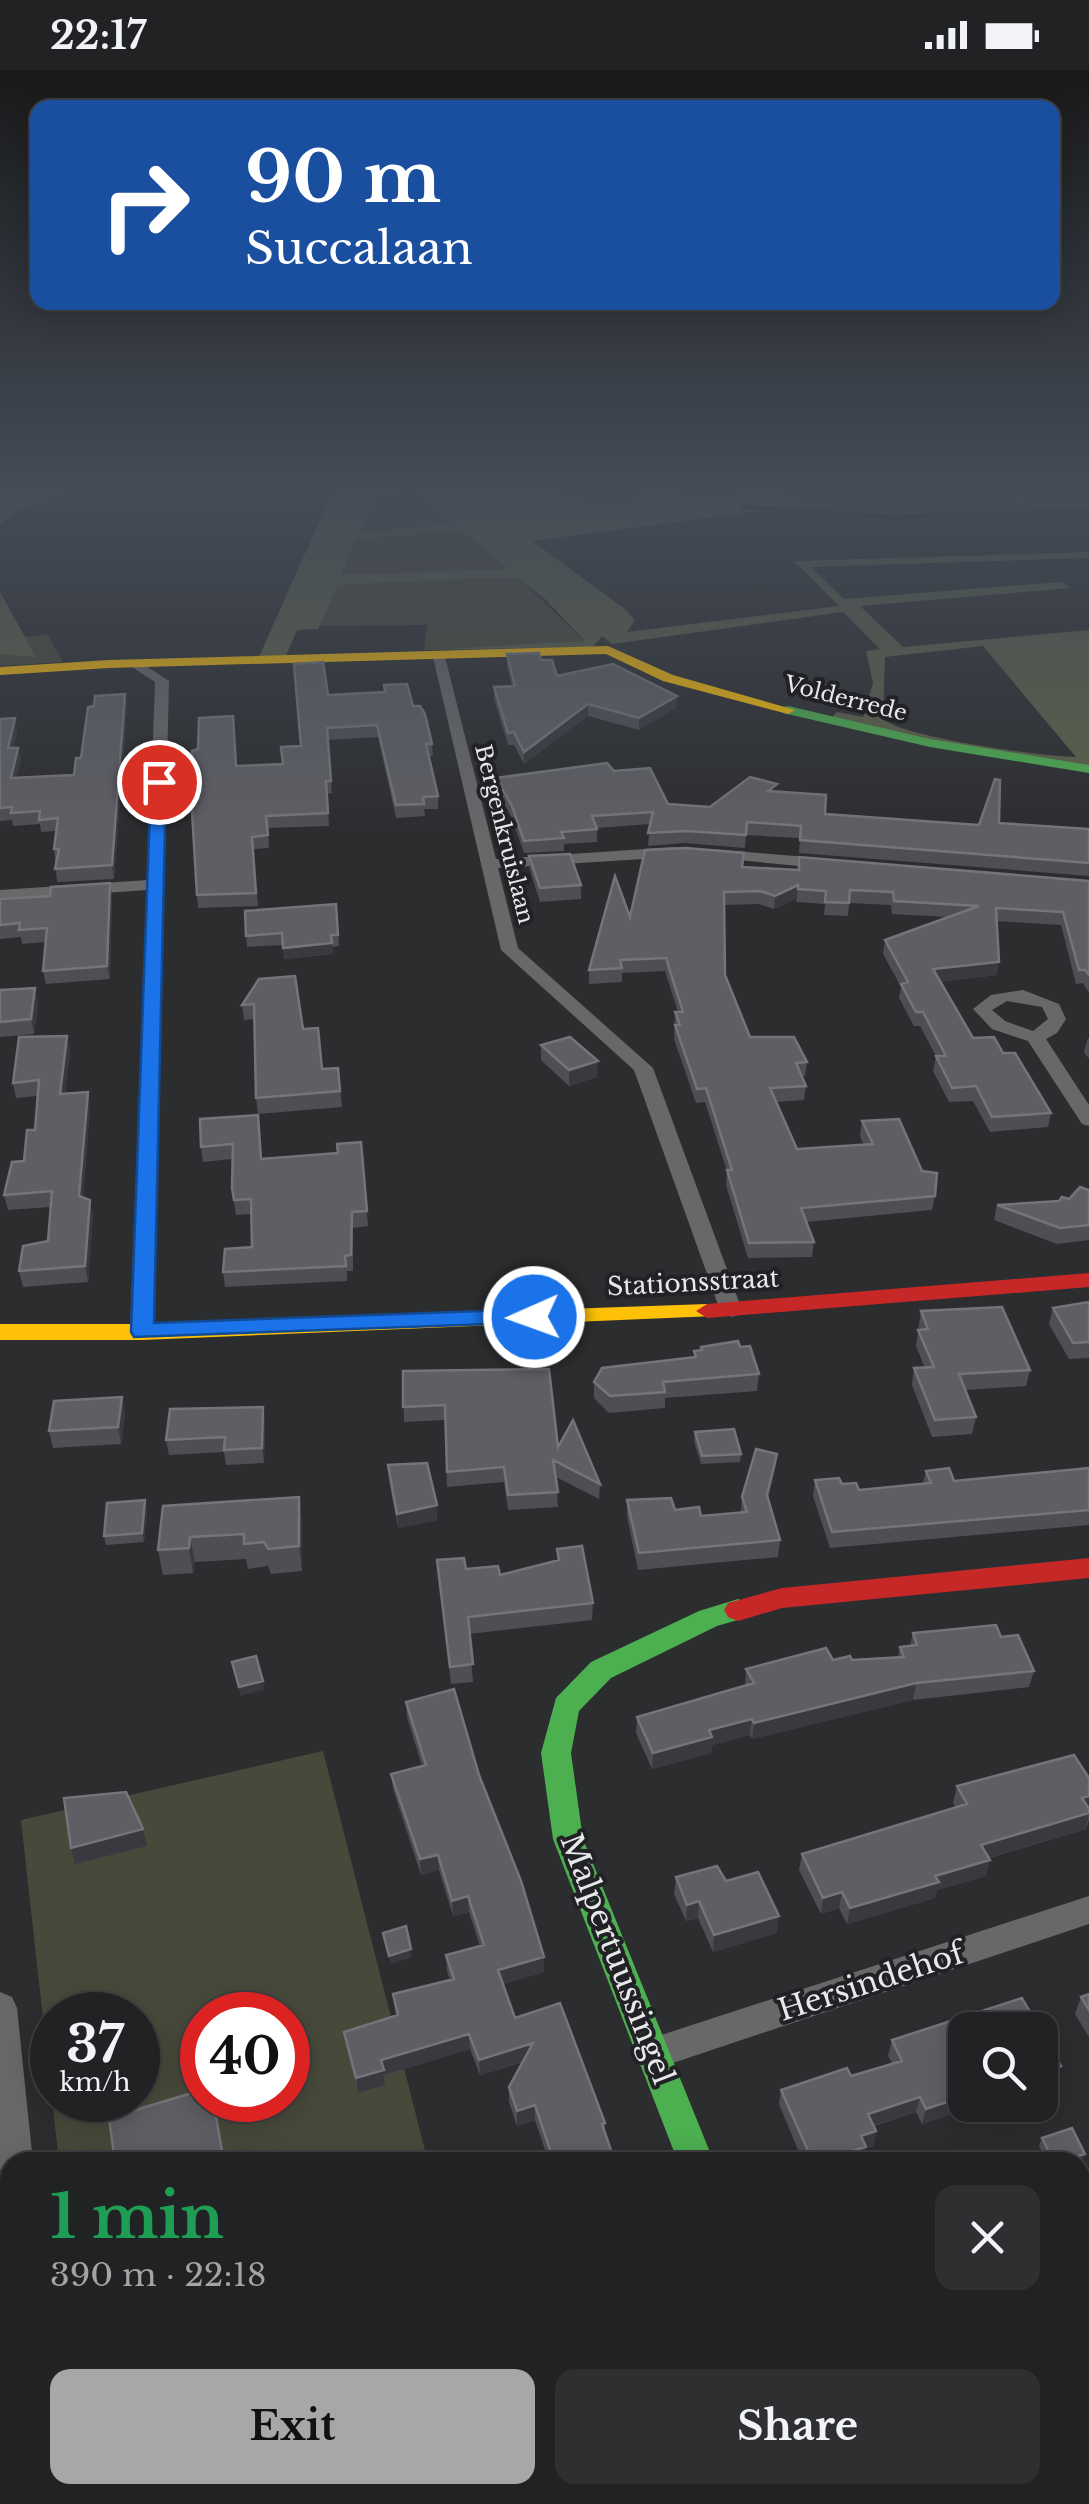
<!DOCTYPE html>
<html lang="en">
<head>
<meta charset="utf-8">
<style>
  :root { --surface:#212223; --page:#2d2f30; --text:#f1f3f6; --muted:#a2a4a6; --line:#3e3f41; --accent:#a6a7a9 }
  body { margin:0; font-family:"Libre Baskerville",serif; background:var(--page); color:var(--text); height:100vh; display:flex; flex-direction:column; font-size:38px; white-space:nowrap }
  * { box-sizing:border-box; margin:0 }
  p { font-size:32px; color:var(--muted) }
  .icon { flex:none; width:55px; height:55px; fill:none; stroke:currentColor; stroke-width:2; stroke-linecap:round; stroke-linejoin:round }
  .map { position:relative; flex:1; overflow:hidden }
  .drawer { position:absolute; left:0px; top:2082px; width:1090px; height:352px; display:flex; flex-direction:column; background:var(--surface); border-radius:30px 30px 0 0; box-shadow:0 5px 25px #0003,0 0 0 2px var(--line) }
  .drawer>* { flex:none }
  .banner { position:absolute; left:30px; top:30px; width:1030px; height:210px; border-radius:20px; box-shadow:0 5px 25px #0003,0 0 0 2px var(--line); background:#1a4fa0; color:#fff; overflow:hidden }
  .fabs { position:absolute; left:948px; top:1942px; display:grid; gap:20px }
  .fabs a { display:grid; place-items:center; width:110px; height:110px; border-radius:20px; background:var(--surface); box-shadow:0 5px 25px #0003,0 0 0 2px var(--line); font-size:50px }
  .speed { position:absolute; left:30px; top:1922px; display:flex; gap:20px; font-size:50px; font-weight:700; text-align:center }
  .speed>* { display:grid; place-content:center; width:130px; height:130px; border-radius:50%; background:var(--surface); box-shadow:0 5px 25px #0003,0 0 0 2px var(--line); line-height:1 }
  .speed small { font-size:25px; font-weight:400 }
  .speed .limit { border:15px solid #d22; background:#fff; color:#111 }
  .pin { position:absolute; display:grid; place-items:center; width:85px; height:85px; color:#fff; margin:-42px; border:5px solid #fff; border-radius:50%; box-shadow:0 2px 10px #0007 }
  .me { position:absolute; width:110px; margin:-55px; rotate:268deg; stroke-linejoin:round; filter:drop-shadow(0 0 8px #0008) }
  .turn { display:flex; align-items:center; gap:35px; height:210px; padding:0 50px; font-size:45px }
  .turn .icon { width:130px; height:130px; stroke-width:2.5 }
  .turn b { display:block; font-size:70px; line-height:85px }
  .round { display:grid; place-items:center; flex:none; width:105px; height:105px; border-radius:20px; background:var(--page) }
  .summary { display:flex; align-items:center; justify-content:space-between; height:170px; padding:0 50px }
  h1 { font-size:60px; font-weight:700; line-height:75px; color:#1e9e55 }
  .primary-button { display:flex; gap:20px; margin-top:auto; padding:20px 50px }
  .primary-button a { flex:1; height:115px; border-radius:20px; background:var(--accent); color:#111; font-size:40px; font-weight:700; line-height:115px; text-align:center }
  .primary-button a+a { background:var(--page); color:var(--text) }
  .status { display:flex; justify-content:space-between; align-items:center; height:70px; padding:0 50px; background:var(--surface); direction:ltr }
  .status svg { height:28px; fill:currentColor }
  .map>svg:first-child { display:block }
</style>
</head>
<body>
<div class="status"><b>22:17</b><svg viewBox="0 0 49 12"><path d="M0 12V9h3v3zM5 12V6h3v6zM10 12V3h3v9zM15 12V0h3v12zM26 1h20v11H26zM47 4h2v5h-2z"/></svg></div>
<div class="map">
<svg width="1089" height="2434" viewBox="0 0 1089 2434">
  <rect width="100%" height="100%" fill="#2c2d2f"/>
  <path fill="#474a3a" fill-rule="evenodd" d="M414 421 455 455 359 462 374 425Z
    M782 421H1080L1089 424V438C992 443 893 452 796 438Z
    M464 461 509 500 341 506 356 469Z
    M517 507 586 572 424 580 427 555 319 556 337 515Z
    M47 564 63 592 0 596V584L35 586 25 567Z
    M323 1681 428 2092H59L21 1750ZM52 1945H138V2030H52ZM202 1945H288V2030H202Z
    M96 2425H514L516 2434H97Z"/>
  <path fill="#5c6148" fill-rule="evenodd" d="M0 421H66L59 428 17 440 0 455Z
    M333 421H414L374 425 360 462 454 454 416 421H561L565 427C594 432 625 440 647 421L733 426 732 421H782L794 429 796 438 893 446 1089 438V443L1065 445 868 449 760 441 532 471 625 539 635 550 627 562 839 536 794 491 1089 482V488L811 497 844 529 1061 512 1071 518 860 536 903 577 1089 560V696L1010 688 831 648 837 642 863 647 873 613 866 581 880 579 843 542 612 574 602 566 593 577 424 580 585 571 545 529 517 507 338 515 318 559 297 560 285 588 258 589ZM463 461 508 499 341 505 356 469ZM983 576 1076 687C1045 687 902 667 883 649L885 587Z
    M0 522 36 587 0 584Z"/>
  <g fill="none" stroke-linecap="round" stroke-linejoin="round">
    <path stroke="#171b05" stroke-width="5" d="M744 437 892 447 1089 441"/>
    <path fill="#686869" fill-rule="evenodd" d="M439 583 445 587 496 789 675 777 683 782 675 787 498 798 518 878 653 998 742 1240 739 1245 731 1247 720 1240 634 1000 501 880 433 587Z
      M137 590 169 611 154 1262 142 1270 130 1262 147 820 0 830V820L148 810 155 612 132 597 130 594Z
      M712 779 830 789 838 794 830 799 706 787V781Z
      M1023 920 1059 934 1066 949 1057 963 1046 969 1089 1035V1056L1082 1054 1028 971 992 959 973 939 991 925ZM1007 931 1042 937 1048 949 1033 961 1005 951 992 940Z
      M1089 1826V1854L652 2000 640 1996 635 1984 640 1972 652 1968Z
      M0 1922 12 1927 17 1938 33 2092H10V2108L0 2099Z
      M1080 2409 1089 2422 1087 2434H1028L1032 2425H1080Z
      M26 2425H66L68 2434H26Z
      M805 2425H845L849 2434H807Z"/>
    <path fill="#4caf50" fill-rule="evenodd" d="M788 636 930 669 1089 695V703L930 677 783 643V637Z
      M738 1529 748 1533 752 1540 748 1547 717 1556 611 1608 579 1641 571 1683 583 1769 714 2092H678L553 1769 541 1683 556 1628 591 1592 699 1541Z"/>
    <path fill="#ffc107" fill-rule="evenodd" d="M608 576 673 605 795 640 788 644 663 611 606 584 109 598 0 605V597L109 590Z
      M707 1234 715 1236 718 1241 715 1246 142 1270H0V1254H142Z"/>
    <path fill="#c62828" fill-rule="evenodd" d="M1089 1203V1217L707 1248 696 1241 707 1234Z
      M1089 1488V1508L782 1538 738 1551 728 1547 724 1540 728 1533 782 1518Z"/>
  </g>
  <path fill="#4e4f54" d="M507 584 541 590 557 606 677 626 676 638 639 660 588 646 524 694 514 675H508L494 629V617L512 616 507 595Z
    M384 615 413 636 432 674 433 686H429L438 726V739H424L425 746 396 748 378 667 328 670 332 723 327 724 329 756 268 758 269 778 253 779 258 836 198 838 197 825 198 679 237 696 283 694 301 676 328 625 384 622Z
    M125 624 127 636 114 809 57 812 54 779 56 761 41 762 40 754 13 756 12 750 0 751V649L15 648 17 660 13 678H18L21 690 16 708 74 705 81 688 94 636Z
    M614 701 668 734 710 737 777 722 825 744 979 755 999 753 1089 759V806L799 783 800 768 746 765 745 778 685 773 648 776 650 754 597 758V772L564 774V781L524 783 512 748 496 720V708Z
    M529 786 581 815V829L540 832 530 800Z
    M742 797 1089 811V923L1083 913 1076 914 1061 855 996 851 997 905 940 912 973 968 1003 983 1051 1043 1048 1057 990 1062 973 1031 949 1032 933 1001 936 986 920 956H914L899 928 901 917 883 884 885 870 948 847 892 844 891 835 849 833 848 846 824 845 825 834 796 832 797 828 774 839 759 834 724 835 725 905 750 967 807 992 805 1006H802L806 1016 804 1030 776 1032 797 1079 864 1075 860 1066 862 1051 922 1101 935 1126 932 1140 806 1152 814 1172 812 1187 748 1188 726 1115 727 1101 705 1032 696 1033 674 969 675 942H678L665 901 622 903V912L589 914V900L630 847Z
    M110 813 112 826 110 909 46 914 43 901 45 872 22 874 21 867 0 869V829L50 826Z
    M336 834 339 876 332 877 333 884 284 889 283 875 247 877 245 841Z
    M259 909 303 959 322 999 338 998 342 1037 258 1044 256 1028 255 949 244 950 242 935Z
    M0 920 38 933 34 964 0 967Z
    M67 966 70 981 65 1023 88 1022 90 1037 83 1127 93 1145 88 1212 23 1217 19 1201 48 1171 51 1137 8 1140 4 1125 24 1091 35 1060 37 1026 16 1028 13 1013Z
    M1088 968H1089V989L1084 982Z
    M541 975 597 1007 569 1016 541 990Z
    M200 1049 262 1089 338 1083 361 1072 368 1156 353 1158V1201H347V1211L225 1217 223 1202 252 1177 251 1144 236 1145 232 1118V1089L203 1092 201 1077Z
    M1089 1120V1170L1057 1174 994 1150 997 1135 1059 1131Z
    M1089 1232V1288L1069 1289 1049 1254 1053 1238Z
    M921 1241 1030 1300 1026 1316 965 1320 976 1347 972 1364 932 1367 912 1315 914 1298H925L916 1276Z
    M701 1277H740L759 1304 757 1321 665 1328V1338L609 1343 594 1328V1312L694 1287V1281L701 1280Z
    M403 1301 558 1377 600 1414 599 1429 556 1407 558 1437 508 1440 504 1412 447 1417 445 1350 404 1352Z
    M122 1327 125 1344 121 1374 53 1378 49 1361Z
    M263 1337 265 1351 264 1393 226 1395 224 1382 169 1385 166 1370Z
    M695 1362 741 1384 740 1392 701 1394 694 1371Z
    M777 1384 775 1400 768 1429 780 1470 778 1487 638 1500 627 1446V1430L701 1446 741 1442 742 1427Z
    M388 1395 437 1450 398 1458 389 1410Z
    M1089 1398V1455L830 1478 813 1426 815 1410 842 1414 859 1420 923 1413 926 1401 954 1411Z
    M299 1427 302 1452V1501L271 1504 268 1496 248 1499 246 1489 195 1492 193 1503 163 1505 158 1480 163 1436Z
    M147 1439 144 1472 106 1475 104 1466Z
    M557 1479 593 1533 592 1550 469 1564 473 1612 451 1614 437 1490 466 1499 500 1505 557 1490Z
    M913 1563 1001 1567 1034 1601 1029 1617 913 1630 752 1669 750 1665 712 1675 711 1683 652 1699 636 1663 637 1647 745 1616 746 1599 833 1590 898 1587 900 1577 910 1576Z
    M406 1632 479 1705 544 1902 503 1914 515 1948 605 2053V2062L615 2092H549L535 2050 517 2056 509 2032V2017L523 1992 480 2005 470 1979 384 2005 385 2015 358 2023 346 1977 344 1962 396 1946 393 1924 450 1910 447 1901 446 1885 480 1876 469 1842 453 1846 439 1800 421 1805 393 1719 391 1704 422 1696 407 1647Z
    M1089 1708V1750L1086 1759 989 1788 986 1806 937 1820 935 1828 847 1854 839 1838 821 1844 799 1800 802 1784 956 1738 953 1733 957 1716Z
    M676 1807 726 1811 777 1863 713 1882 698 1848 686 1851 674 1824Z
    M1089 1924V1967L1075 1944 1081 1927Z
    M1022 1928 1061 1996 1056 2011 1040 2016V1960H965V2035H989L969 2042 967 2039 922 2054 916 2042 874 2056 876 2061 873 2076 865 2078 862 2092H803L779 2034 781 2020 847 1998 851 2006 892 1993 888 1986 892 1970Z
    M1042 2068 1085 2084 1082 2092H1047L1039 2076Z"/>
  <path fill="#393a3f" d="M125 624 127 636 114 809 112 795Z
    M677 626 676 638 639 660V648Z
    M588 634V646L524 694V682Z
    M15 648 17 660 11 690 8 678Z
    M18 678 21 690 13 720 11 708Z
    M110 813 112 826 110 909 107 896Z
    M798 815 797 828 774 839 775 826Z
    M332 873 333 884 284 889 283 878Z
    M999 892 997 905 931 913 933 899Z
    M35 918 38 933 34 964 31 949Z
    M67 966 70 981 63 1039 60 1024Z
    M598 991 597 1007 569 1016V1000Z
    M88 1022 90 1037 82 1141 79 1126Z
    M90 1130 93 1145 88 1212 85 1196Z
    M122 1327 125 1344 121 1374 118 1357Z
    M263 1337 265 1351 264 1393 262 1378Z
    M777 1384 775 1400 765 1442 767 1425Z
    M299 1427 302 1452V1501L299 1476Z
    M145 1430 147 1439 144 1472 142 1463Z
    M437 1435V1450L398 1458 397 1444Z
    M190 1467 195 1492 193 1503 189 1478Z
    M263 1611 264 1620 240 1626 239 1617Z
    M916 1613 913 1630 752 1669 754 1653Z
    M752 1649 750 1665 712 1675 711 1683 652 1699 653 1683 709 1660Z
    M1089 1726V1741L1082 1728Z
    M1089 1743 1086 1759 977 1791 981 1775Z
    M143 1759 147 1776 75 1794 71 1778Z
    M438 1785 439 1800 421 1805 420 1789Z
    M990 1790 986 1806 937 1820 935 1828 847 1854 850 1838 935 1806Z
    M842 1822 839 1838 821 1844 823 1828Z
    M468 1826 469 1842 453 1846 452 1831Z
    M699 1831 698 1848 686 1851 687 1835Z
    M779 1846 777 1863 713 1882 714 1865Z
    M411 1879V1888L390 1894 389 1886Z
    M544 1887V1902L498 1916V1900Z
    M469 1964 470 1979 384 2005 385 2015 358 2023 356 2008 381 1990Z
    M533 1973V1988L480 2005 479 1990Z
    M1061 1996 1056 2011 1040 2016V2003Z
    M965 2026V2035H968L967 2039 922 2054 926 2039Z
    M920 2027 916 2042 865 2058 868 2044Z
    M535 2035V2050L517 2056V2041Z
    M971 2035H989L969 2042Z
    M876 2061 873 2076 865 2078 862 2092H816L861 2066Z
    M1085 2084 1082 2092H1059Z
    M1089 2291V2302L1080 2306V2295Z
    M180 2425H219L193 2434H183Z"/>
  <path fill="#5e5f64" stroke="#747479" stroke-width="2.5" d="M539 583 541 590H552L557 606 613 594 677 626 639 648 588 634 524 682 514 662 508 663 494 617 515 616 507 584Z
    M323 592 328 625 385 622 384 615 407 614 413 636H420L425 644 432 674H426L438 726 423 727 424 734 396 735 377 655 327 658 331 711H326L328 743 266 746 268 765 252 767 256 823 197 825 192 741V681L198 679 199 648 233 646 236 696 283 694 281 677 301 676 294 594Z
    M125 624 112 795 55 799 59 779H54L58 748 39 750 40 741 11 743 12 737 0 738V649L15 648 8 678H18L11 708 74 705 76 688H81L88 637 94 636 95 626Z
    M607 693 614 701 650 698 668 734 710 737 750 707 777 714 768 721 826 725 825 744 979 755 995 709 1000 710 999 753 1089 759V793L800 770 801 756 747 752 746 765 686 761 648 763 653 742 592 746 597 759 561 762 564 768 524 771 512 736 496 708Z
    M686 778 744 783 742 797 799 800V787L1089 811V905L1085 900H1079L1063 842 996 838 999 892 933 899 973 968 994 967 1003 983H1015L1051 1043 992 1047 976 1016 952 1018 936 986H946L923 942H916L901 914 908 912 885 870 979 836 894 831 893 822 850 820 849 833 825 832 826 821 798 819V815L775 826 760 821 724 822 725 905 750 967H794L807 992 796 993 806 1016 770 1018 797 1079 873 1074 862 1051 899 1049 922 1101 937 1103 935 1126 801 1138 814 1172 749 1173 727 1100H732L706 1018 697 1019 675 955H680L675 942H683L666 888 620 890 622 898 589 900 615 806 630 847 645 780Z
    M570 784 581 815 540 818 529 786Z
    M110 813 107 896 43 901 47 858 19 860 20 853 0 855V829L50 826 51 817Z
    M336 834 338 865H331L332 873 283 878 282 863 246 866 245 841Z
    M295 906 303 959 318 958 322 999 338 998 340 1021 256 1028 254 934 242 935 259 909Z
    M35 918 31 949 0 952V920Z
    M67 966 60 1024 88 1022 79 1126 90 1130 85 1196 19 1201 23 1176 48 1171 52 1121 4 1125 12 1092 24 1091 27 1060H35L39 1010 13 1013 19 967Z
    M570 967 598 991 569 1000 541 975Z
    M258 1045 261 1089 338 1083 337 1074 361 1072 367 1141 352 1142 351 1185 345 1186 346 1196 223 1202 225 1179 252 1177 251 1129 234 1130 232 1118 233 1074 201 1077 200 1049Z
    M1080 1117 1089 1120V1155L1060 1158 997 1135 1059 1131 1062 1127 1069 1129Z
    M1089 1232V1272L1073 1273 1053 1238Z
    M1002 1237 1030 1300 959 1304 976 1347 935 1350 914 1298 934 1297 918 1260 928 1259 921 1241Z
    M738 1271 740 1277 750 1276 759 1304 663 1312 665 1322 610 1326 594 1312 602 1298 696 1287 694 1281 702 1280 701 1277Z
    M549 1299 558 1377 573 1350 600 1414 553 1390 558 1422 508 1425 504 1397 447 1402 445 1335 403 1337V1301Z
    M122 1327 118 1357 49 1361 54 1331Z
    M263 1337 262 1378 224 1380 225 1367 166 1370 170 1339Z
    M734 1359 741 1384 702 1386 695 1362Z
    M756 1379 777 1384 767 1425 780 1470 639 1483 627 1430 671 1428 675 1440 699 1437 701 1446 747 1442 742 1427Z
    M427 1393 437 1435 397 1444 388 1395Z
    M949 1398 954 1411 1089 1398V1440L832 1462 815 1410 839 1408 842 1414 856 1413 859 1420 931 1413 926 1401Z
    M299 1427V1476L268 1479 264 1472 244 1474V1464L190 1467 189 1478 158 1480 163 1436Z
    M145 1430 142 1463 104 1466 107 1433Z
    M582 1476 593 1533 468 1547 473 1594 450 1597 437 1490 464 1488 466 1499 498 1496 500 1505 559 1490 557 1479Z
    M996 1555 1001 1567 1018 1565 1034 1601 916 1613 754 1653 752 1649 709 1660 712 1667 653 1683 637 1647 754 1613 746 1599 826 1578 833 1590 850 1586 852 1590 904 1587 900 1577 917 1575 913 1563Z
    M256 1586 263 1611 239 1617 232 1592Z
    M454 1619 479 1705 521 1811 544 1887 498 1900 515 1948 560 1933 605 2053 602 2054 615 2092H554L535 2035 517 2041 509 2017 533 1973 479 1990 469 1964 381 1990 384 2000 356 2008 344 1962 398 1945 393 1924 454 1909 446 1885 484 1875 468 1826 452 1831 438 1785 420 1789 391 1704 426 1695 406 1632Z
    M1074 1685 1089 1708V1726L1082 1728 1089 1739V1743L981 1775 990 1790 935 1806 939 1812 850 1838 842 1822 823 1828 802 1784 967 1734 957 1716Z
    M126 1722 143 1759 71 1778 64 1728Z
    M717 1796 726 1811 758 1802 779 1846 714 1865 699 1831 687 1835 676 1807Z
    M406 1856 411 1879 389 1886 383 1863Z
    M1089 1924V1940L1081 1927Z
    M1022 1928 1061 1996 1040 2003V1960H965V2026L926 2039 920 2027 868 2044 876 2061 861 2066 866 2077 813 2092 781 2020 847 1998 851 2006 902 1991 892 1970Z
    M202 2020V2030H213L224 2092H115L109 2048Z
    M1072 2058 1085 2084 1059 2092H1054L1042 2068Z
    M1089 2211V2291L1080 2295V2215Z"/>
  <linearGradient id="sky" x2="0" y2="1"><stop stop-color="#18191a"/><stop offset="0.55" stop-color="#454c58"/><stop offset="1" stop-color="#454c58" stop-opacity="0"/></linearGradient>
  <rect width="1089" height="762" fill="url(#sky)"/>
  <path fill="#1a73e8" stroke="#114b97" stroke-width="2.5" d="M159 708 166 712 154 1253 534 1239 543 1241 546 1247 543 1252 134 1267 131 1262 151 712Z"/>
  <g text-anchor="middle" stroke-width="8" stroke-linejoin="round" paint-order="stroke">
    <g font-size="22" fill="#e7e8ea" stroke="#222226">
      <text transform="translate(846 628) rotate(14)" y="8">Volderrede</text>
      <text transform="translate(505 764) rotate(76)" y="8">Bergenkruislaan</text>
    </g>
    <g font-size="25" fill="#e7e8ea" stroke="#222226">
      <text transform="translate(693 1212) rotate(-3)" y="9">Stationsstraat</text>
    </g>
    <g font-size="30" fill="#e7e8ea" stroke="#222226">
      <text transform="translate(617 1889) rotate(69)" y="10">Malpertuussingel</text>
      <text transform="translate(871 1912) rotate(-18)" y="10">Hersindehof</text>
    </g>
  </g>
</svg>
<div class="fabs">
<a><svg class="icon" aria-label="search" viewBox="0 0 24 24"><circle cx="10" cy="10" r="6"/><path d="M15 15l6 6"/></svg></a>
</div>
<div class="speed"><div>37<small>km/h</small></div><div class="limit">40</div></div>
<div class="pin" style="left:159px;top:712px;background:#d93025"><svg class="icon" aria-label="arrive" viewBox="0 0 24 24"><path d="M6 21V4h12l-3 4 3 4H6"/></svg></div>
<svg class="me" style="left:534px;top:1247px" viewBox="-20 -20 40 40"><circle r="17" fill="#1a73e8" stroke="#fff" stroke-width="3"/><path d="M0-11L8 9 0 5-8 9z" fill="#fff"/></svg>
<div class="banner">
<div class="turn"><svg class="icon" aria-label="right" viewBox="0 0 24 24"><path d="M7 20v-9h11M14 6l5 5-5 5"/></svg><div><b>90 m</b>Succalaan</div></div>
</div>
<section class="drawer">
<div class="summary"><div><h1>1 min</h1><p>390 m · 22:18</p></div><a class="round"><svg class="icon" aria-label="close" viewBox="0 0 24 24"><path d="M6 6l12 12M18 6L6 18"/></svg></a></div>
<div class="primary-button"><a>Exit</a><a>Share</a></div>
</section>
</div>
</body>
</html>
